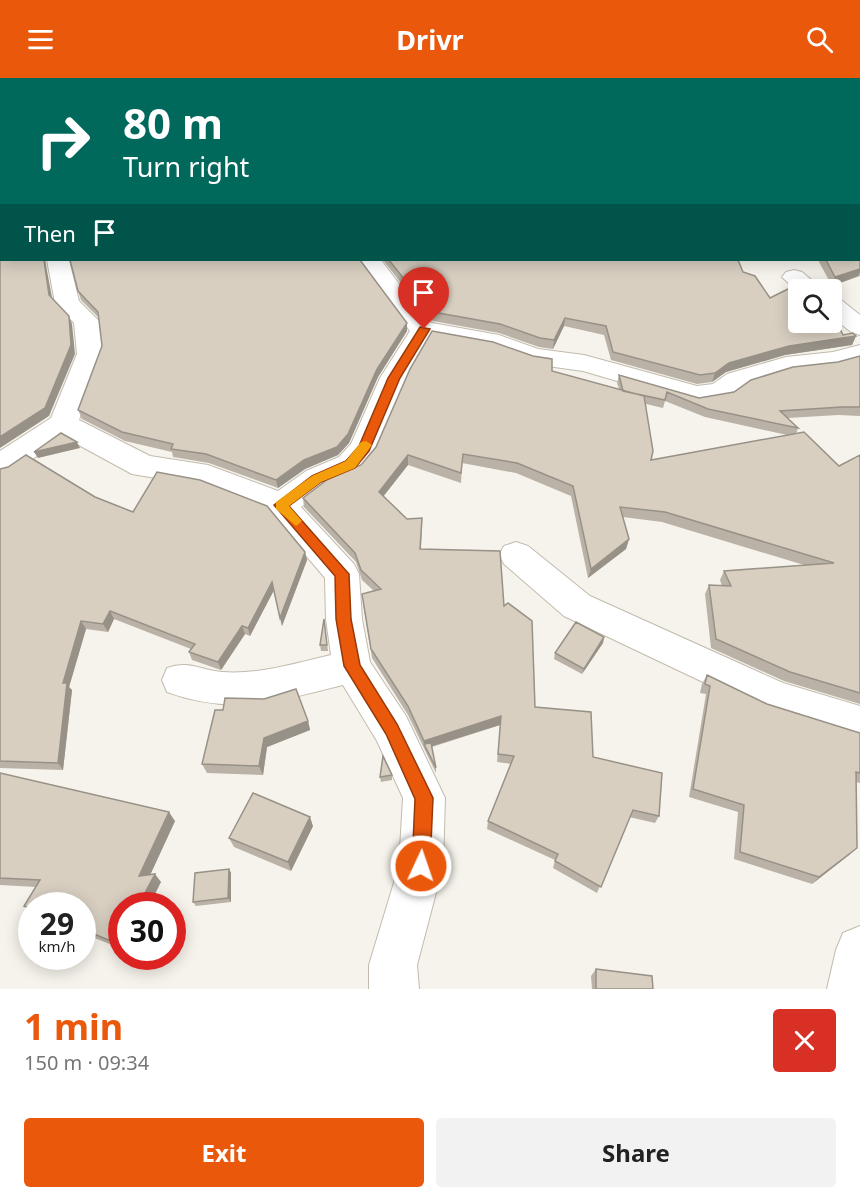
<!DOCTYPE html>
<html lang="en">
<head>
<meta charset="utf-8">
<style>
  :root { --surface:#fff; --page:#f2f2f2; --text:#222; --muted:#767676; --accent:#ea580c }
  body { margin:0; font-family:"Noto Sans",sans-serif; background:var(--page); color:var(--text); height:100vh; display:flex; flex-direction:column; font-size:22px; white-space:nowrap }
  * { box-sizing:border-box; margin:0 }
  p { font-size:20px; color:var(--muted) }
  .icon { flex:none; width:33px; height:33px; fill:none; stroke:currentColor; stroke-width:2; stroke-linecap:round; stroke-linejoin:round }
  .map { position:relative; height:911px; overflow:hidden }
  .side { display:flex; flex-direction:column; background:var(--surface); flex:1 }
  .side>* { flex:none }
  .guide { position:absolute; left:0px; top:0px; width:861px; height:183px; box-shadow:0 3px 15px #0003; background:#00695c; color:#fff; overflow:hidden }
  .tools { position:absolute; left:788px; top:201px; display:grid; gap:12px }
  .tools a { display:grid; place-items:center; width:54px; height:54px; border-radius:6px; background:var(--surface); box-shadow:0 3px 15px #0003; font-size:30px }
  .speed { position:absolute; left:18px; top:814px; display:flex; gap:12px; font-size:30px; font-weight:700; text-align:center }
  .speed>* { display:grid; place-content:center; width:78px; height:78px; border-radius:50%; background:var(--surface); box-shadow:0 3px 15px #0003; line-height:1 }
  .speed small { font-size:15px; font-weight:400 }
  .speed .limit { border:9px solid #d22; background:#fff; color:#111 }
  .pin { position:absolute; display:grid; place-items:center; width:51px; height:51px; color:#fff; margin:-62px -26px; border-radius:50% 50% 50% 0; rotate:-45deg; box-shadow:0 0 6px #0007 }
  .pin .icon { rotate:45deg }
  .me { position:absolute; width:66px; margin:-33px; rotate:3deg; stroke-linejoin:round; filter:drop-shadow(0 0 4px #0008) }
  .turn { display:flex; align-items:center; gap:21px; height:126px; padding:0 24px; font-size:27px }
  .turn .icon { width:78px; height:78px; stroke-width:2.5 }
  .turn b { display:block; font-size:42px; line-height:51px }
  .then { display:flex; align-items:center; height:57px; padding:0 24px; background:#0003; gap:12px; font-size:22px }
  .round { display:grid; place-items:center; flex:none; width:63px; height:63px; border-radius:6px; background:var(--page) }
  .head { display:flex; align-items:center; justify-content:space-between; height:102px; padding:0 24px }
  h1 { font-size:36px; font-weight:700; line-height:45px; color:var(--accent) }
  .cta { display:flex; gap:12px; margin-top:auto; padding:12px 24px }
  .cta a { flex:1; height:69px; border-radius:6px; background:var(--accent); color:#fff; font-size:24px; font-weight:700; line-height:69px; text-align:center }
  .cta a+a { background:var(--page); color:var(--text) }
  header { display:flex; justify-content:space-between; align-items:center; height:78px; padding:0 24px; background:var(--accent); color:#fff; font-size:27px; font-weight:700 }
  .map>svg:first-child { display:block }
</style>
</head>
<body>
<header><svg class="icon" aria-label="menu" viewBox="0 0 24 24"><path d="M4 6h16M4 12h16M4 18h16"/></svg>Drivr<svg class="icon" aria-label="search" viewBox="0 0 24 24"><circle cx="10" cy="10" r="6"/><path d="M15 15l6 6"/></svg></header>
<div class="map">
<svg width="860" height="911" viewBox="0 0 860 911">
  <rect width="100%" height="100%" fill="#f6f3ec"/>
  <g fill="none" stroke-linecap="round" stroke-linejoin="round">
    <g stroke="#c2bbae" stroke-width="2">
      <path id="street" d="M2 168V182H6L0 183Z
        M47 182H69L79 223 99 243 103 276 79 342 150 378 208 387 278 413 306 393 339 379 351 366 380 300 410 253 363 188 358 187 355 182H381L424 239 432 245 499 257 538 271 584 277 697 308 713 306 727 296 786 279 833 274 860 267V283L833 290 789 295 747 308 731 320 696 326 583 293 533 286 493 272 431 260 408 300 375 377 361 395 328 409 301 429 354 486 359 496 362 541 370 584 406 638 445 720 443 788 417 887 419 911H369V887L399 788 403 720 377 663 343 607C278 623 234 638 167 614L162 602 167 590C189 582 200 592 222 594 258 597 296 585 331 577L326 541 325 500 270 435 203 408 132 396 64 359 11 396 0 399V373L51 340 77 276 74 245 55 225Z
        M794 192 802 194 823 212H798V214L782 199 786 194Z
        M831 219 840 221 860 237V257L851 254 831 238Z
        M516 464 528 468 590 518 783 605 860 628V664L762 632 564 538 504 486 499 477 504 468Z
        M860 848V911H827L836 872 843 855Z"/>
    </g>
    <use href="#street" fill="#fff" fill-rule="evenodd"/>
  </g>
  <path fill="#bab2a6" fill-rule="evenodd" d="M860 0V198L832 208 818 182H860Z
    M383 182H738L743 194 770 220 843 257 856 258 852 267 785 277 726 294 712 304 697 306 611 282 604 257 564 248 553 271 539 269 499 255 433 243 426 237Z
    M78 213 407 253 378 299 349 365 338 377 305 391 278 410 209 385 173 379 172 374 125 363 82 341 78 332 102 268 99 240 81 222Z
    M860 278V338L838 337 788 340 798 350 796 356 839 388 860 377V626L784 603 711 570 705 516 709 507 722 508 720 502 724 493 804 487 662 444 623 439 629 461 626 471 588 500 571 418 516 395 462 385 461 405 408 387 383 418 407 441 422 450 421 471 504 528 535 629 659 738 655 745 629 739 597 815 553 790 555 782 487 751 488 743 511 686 497 684 500 647 432 669 436 690V695L408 637 372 580 363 525 374 513 362 502 356 484 304 429 303 420 361 387 552 293 619 311 617 305 619 297 699 320 734 314ZM665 323 705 339 787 357 651 382 646 326 663 330Z
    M0 391 95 419 133 434 305 474 307 482 282 548 274 512 250 558 245 556 221 592 192 582 189 574 191 571 114 541 108 554 86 551 69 609 72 612 63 692 0 690Z
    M324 541 328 573H321L320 567Z
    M604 559 603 565 582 596 554 581 555 575Z
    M707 597 767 626 860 655V705L856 704 849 777 812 806 734 781 738 734 689 719 706 616 700 615 702 606Z
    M308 643 310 652 267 669 263 697 207 695 202 686Z
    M0 695 175 743 150 797 161 804 122 828V871L82 855V828H32V834L24 828 36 809 0 807Z
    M392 697V702L381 704 380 699Z
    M313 748 291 793 234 769 229 760Z
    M229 791 231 795V824L196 828 193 824Z
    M596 891 653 911H592L591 898Z"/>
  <path fill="#979187" d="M44 182H45L53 225 49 217Z
    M860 191V194L858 198 832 208 835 199Z
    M69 238 72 246 75 276 49 338 0 370V359Z
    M565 240 564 248 553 271 554 262Z
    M407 245V253L378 299 349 365 338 377 305 391 278 410 276 402 304 382 377 291Z
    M856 258 852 267 785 277 726 294 712 304 715 295 729 285 789 268Z
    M77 364 80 370 38 380 34 374Z
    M408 377V387L379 424V414Z
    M629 461 626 471 588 500 591 491Z
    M305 474 307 482 282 548 280 540Z
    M272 504 274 512 250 558 248 550Z
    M110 533 114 541 108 554 103 546Z
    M81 543 86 551 69 609 72 612 63 692 58 685 63 605Z
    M242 548 245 556 221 592 218 584Z
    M604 559 603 565 582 596 584 591Z
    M501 638 500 647 426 670 424 666V671V663Z
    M308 643 310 652 267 669 263 697 259 688 264 660Z
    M169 734 175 743 146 806 139 798Z
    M310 739 313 748 291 793 288 784Z
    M857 770 849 777 812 806 819 799Z
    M229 791 231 795V824L228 820Z
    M155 796 161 804 149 828H138Z
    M122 859V869L118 866Z"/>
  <path fill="#d8cfc1" stroke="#979187" stroke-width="1.5" d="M0 0H393V2H2V164L0 158V75L1 74 0 61Z
    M438 0H860V191L835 199 826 182H860V2H437Z
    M0 176H2V182H44L49 217 69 238 71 267 45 330 0 359Z
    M70 182H360L407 245 377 291 348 356 337 369 304 382 276 402 206 376 171 371 173 366 122 354 78 332 102 268 98 234 78 213Z
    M389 182H738L743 194 755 198 770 220 794 208 798 212V244H831V242L839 249 843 257 853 255 856 258 789 268 729 285 715 295 700 297 613 274 606 248 565 240 554 262 540 260 500 246 433 234 426 229Z
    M432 253 493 264 533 278 552 281V293L644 318 653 373 651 382 804 354 839 388 860 377V615L790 594 716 561 709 507 731 508 724 493 834 485 665 434 620 429 629 461 591 491 573 408 517 385 463 376 461 395 408 377 379 414 407 441 422 440 420 471 500 473 504 528 508 525 532 543 535 629 591 634 593 679 662 695 659 738 633 732 601 809 555 783 558 776 488 743 514 678 498 676 501 638 424 663 408 628 371 571 362 516 381 511 361 492 355 475 303 420 328 401 361 387 376 369 410 291Z
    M860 278V329H842L780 333 798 350 708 331 667 314 665 322 623 313 619 297 699 320 734 314 751 302 793 289 838 284Z
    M61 355 77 364 34 374Z
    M26 377 95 419 133 434 157 394 200 402 267 428 305 474 280 540 272 504 248 550 242 548 218 584 189 574 195 566 110 533 103 546 81 543 63 605H67L58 685 0 683V391L8 389Z
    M324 541 327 567H320Z
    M576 544 604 559 584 591 555 575Z
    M707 597 767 626 860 655V695L856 694 857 770 819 799 740 774 744 727 693 711 710 608 705 606Z
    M296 611 308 643 264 660 259 688 202 686 215 632H223L225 620 264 621Z
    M431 665 436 690 424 666Z
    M383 678 392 697 380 699Z
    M0 695 169 734 139 798 155 796 138 828H122V859L118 866 82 851V828H32V831L24 828 40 802 0 800Z
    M253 715 310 739 288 784 229 760Z
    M229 791 228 820 193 824 195 795Z
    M596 891 652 898 653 911H596Z"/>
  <path fill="#ea580c" stroke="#983908" stroke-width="1.5" d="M420 249 430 251 400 300 369 373 355 390 321 404 289 428 349 496 351 541 360 587 397 646 433 720 430 788 428 795 421 797 414 795 412 788 415 721 386 656 344 588 336 541 335 498 274 427 312 398 346 383 359 368 388 300Z"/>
  <path fill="#f59e0b" d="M366 363 372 367 355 390 321 404 289 428 302 443 296 448 276 431V424L312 398 346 383 361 364Z"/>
</svg>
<div class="tools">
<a><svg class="icon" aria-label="search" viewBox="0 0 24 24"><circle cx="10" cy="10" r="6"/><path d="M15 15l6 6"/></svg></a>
</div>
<div class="speed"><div>29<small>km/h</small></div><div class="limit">30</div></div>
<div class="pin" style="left:424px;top:251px;background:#d93025"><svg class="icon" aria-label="arrive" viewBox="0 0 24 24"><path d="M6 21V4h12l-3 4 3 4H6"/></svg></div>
<svg class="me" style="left:421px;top:788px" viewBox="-20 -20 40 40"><circle r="17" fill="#ea580c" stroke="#fff" stroke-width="3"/><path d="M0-11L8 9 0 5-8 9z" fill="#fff"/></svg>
<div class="guide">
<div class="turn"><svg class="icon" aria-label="right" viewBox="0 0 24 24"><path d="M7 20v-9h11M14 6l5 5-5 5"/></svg><div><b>80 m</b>Turn right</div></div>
<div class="then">Then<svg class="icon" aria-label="arrive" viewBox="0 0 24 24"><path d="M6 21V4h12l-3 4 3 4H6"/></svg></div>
</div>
</div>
<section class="side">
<div class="head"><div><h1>1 min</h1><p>150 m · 09:34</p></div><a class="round" style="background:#d93025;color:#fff"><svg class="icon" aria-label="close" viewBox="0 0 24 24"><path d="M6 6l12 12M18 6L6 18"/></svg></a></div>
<div class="cta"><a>Exit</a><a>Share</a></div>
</section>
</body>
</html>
